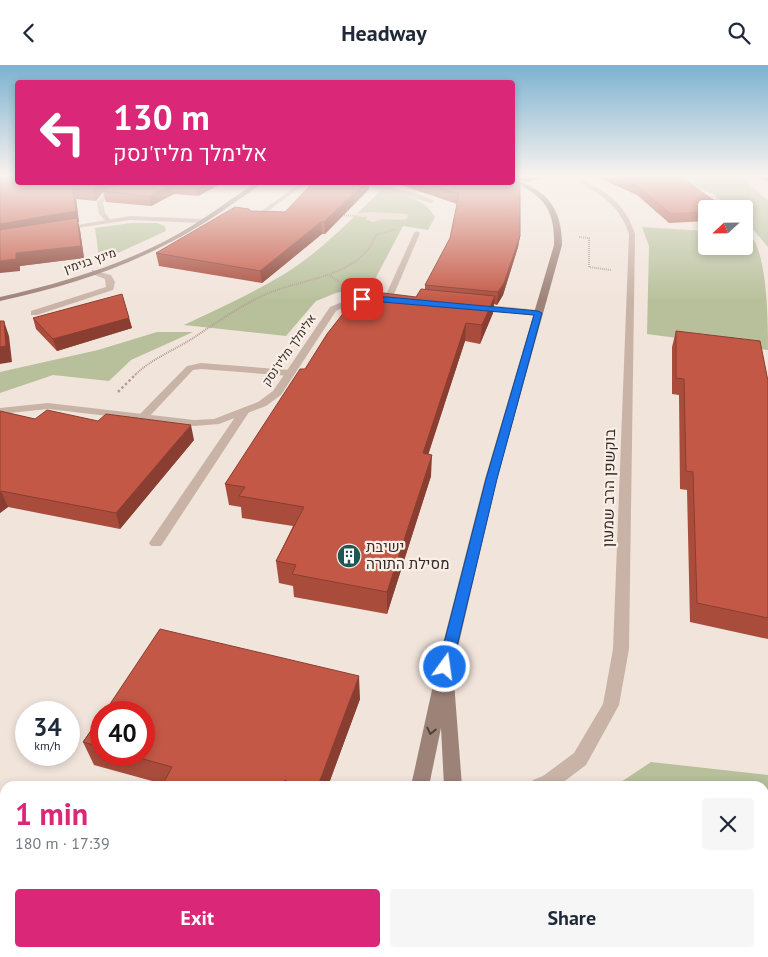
<!DOCTYPE html>
<html lang="en">
<head>
<meta charset="utf-8">
<style>
  :root { --surface:#fff; --page:#f6f6f7; --text:#1f2937; --muted:#747a83; --accent:#db2777 }
  body { margin:0; font-family:"PT Sans",Heebo,sans-serif; background:var(--page); color:var(--text); height:100vh; display:flex; flex-direction:column; font-size:19px; white-space:nowrap }
  * { box-sizing:border-box; margin:0 }
  p { font-size:16px; color:var(--muted) }
  .icon { flex:none; width:28px; height:28px; fill:none; stroke:currentColor; stroke-width:2; stroke-linecap:round; stroke-linejoin:round }
  .map { position:relative; flex:1; overflow:hidden }
  .side { position:absolute; left:0px; top:716px; width:769px; height:176px; display:flex; flex-direction:column; background:var(--surface); border-radius:15px 15px 0 0; box-shadow:0 2px 8px #0003 }
  .side>* { flex:none }
  .guide { position:absolute; left:15px; top:15px; width:500px; height:105px; border-radius:5px; box-shadow:0 2px 8px #0003; background:#db2777; color:#fff; overflow:hidden }
  .needle { width:32px; rotate:248deg }
  .fabs { position:absolute; left:698px; top:135px; display:grid; gap:10px }
  .fabs a { display:grid; place-items:center; width:55px; height:55px; border-radius:5px; background:var(--surface); box-shadow:0 2px 8px #0003; font-size:25px }
  .speed { position:absolute; left:15px; top:636px; display:flex; gap:10px; font-size:25px; font-weight:700; text-align:center }
  .speed>* { display:grid; place-content:center; width:65px; height:65px; border-radius:50%; background:var(--surface); box-shadow:0 2px 8px #0003; line-height:1 }
  .speed small { font-size:12px; font-weight:400 }
  .speed .limit { border:8px solid #d22; background:#fff; color:#111 }
  .pin { position:absolute; display:grid; place-items:center; width:42px; height:42px; color:#fff; margin:-21px; border-radius:10px; box-shadow:0 2px 8px #0006 }
  .me { position:absolute; width:55px; margin:-28px; rotate:14deg; stroke-linejoin:round; filter:drop-shadow(0 0 4px #0008) }
  .turn { display:flex; align-items:center; gap:18px; height:105px; padding:0 15px; font-size:22px }
  .turn .icon { width:65px; height:65px; stroke-width:2.5 }
  .turn b { display:block; font-size:35px; line-height:42px }
  .round { display:grid; place-items:center; flex:none; width:52px; height:52px; border-radius:5px; background:var(--page) }
  .head { display:flex; align-items:center; justify-content:space-between; height:85px; padding:0 15px }
  h1 { font-size:30px; font-weight:600; line-height:38px; color:var(--accent) }
  .primary-button { display:flex; gap:10px; margin-top:auto; padding:10px 15px }
  .primary-button a { flex:1; height:58px; border-radius:5px; background:var(--accent); color:#fff; font-size:20px; font-weight:600; line-height:58px; text-align:center }
  .primary-button a+a { background:var(--page); color:var(--text) }
  header { display:flex; justify-content:space-between; align-items:center; height:65px; padding:0 15px; background:var(--surface); font-size:22px; font-weight:600 }
  .map>svg:first-child { display:block }
</style>
</head>
<body>
<header><svg class="icon" aria-label="back" viewBox="0 0 24 24"><path d="M15 5l-7 7 7 7"/></svg>Headway<svg class="icon" aria-label="search" viewBox="0 0 24 24"><circle cx="10" cy="10" r="6"/><path d="M15 15l6 6"/></svg></header>
<div class="map">
<svg width="768" height="892" viewBox="0 0 768 892">
  <rect width="100%" height="100%" fill="#f1e4db"/>
  <path fill="#b7c09b" d="M668 112H739L768 135V182L744 154V144H731L715 130Z
    M381 125C402 130 424 132 435 152L428 165 403 161 372 220 336 228 316 236 286 271 184 260C218 244 253 228 286 208 322 185 351 155 381 125Z
    M131 158H157L165 161 166 166 120 187 99 193 95 163Z
    M642 162 706 166V181H744V168C768 170 768 261 768 285L647 269 649 181Z
    M157 267H193L131 295 109 316 53 310 0 328V307L98 285Z
    M651 697 768 710V892H520L519 888H764V721H615Z"/>
  <path fill="#e9d4c2" d="M370 147 407 149 408 150 407 154 401 155 383 154 373 157 366 155 367 152 356 151 358 148Z"/>
  <g fill="none" stroke-linecap="round" stroke-linejoin="round">
    <path stroke="#b59d91" stroke-width="2" stroke-dasharray="1 1" stroke-linecap="butt" d="M340 150 356 151
      M579 172 589 173V202L611 205
      M329 210 339 217
      M135 310C150 295 172 286 190 275 213 260 237 243 262 231 298 213 360 214 376 170L396 164"/>
    <path stroke="#b59d91" stroke-width="2.5" stroke-dasharray="2.5 2.5" stroke-linecap="butt" d="M118 327 136 309"/>
    <path fill="#c9b3a7" fill-rule="evenodd" d="M125 118H132L108 131 103 137 105 148 111 155 106 156 99 149 97 137 104 129Z
      M300 118H306L256 155H252V153Z
      M350 118C366 116 420 127 434 136L431 138 400 129Z
      M417 166 420 168 392 234 385 236 384 234 414 168Z
      M92 205 111 210 115 217 113 225 37 250H31V246L106 222 105 214 92 209Z
      M201 298 290 305 295 308 290 311 201 304 193 305 147 354H139V350L187 301Z
      M244 344 249 347 161 481H151L149 478 151 475 240 345Z"/>
    <path fill="#c9b3a7" fill-rule="evenodd" d="M583 116C609 126 627 143 635 169L629 584 619 640 586 700 558 721H530L533 715 543 711 574 688 603 639 613 584 629 169C621 143 604 131 581 119Z
      M130 151 202 154 205 156 202 158 130 155 63 165 60 163Z
      M373 232V236L354 237 336 246 281 330 266 341 219 359 194 361 48 344 0 349V343L48 338 194 355 214 354 258 337 273 326 330 242 352 233Z
      M477 239 538 245 542 248 538 251 474 244 473 242Z"/>
    <path fill="#9d8278" fill-rule="evenodd" d="M512 113C547 125 562 143 562 180L497 414 451 612 454 617 462 721H444L441 663 429 721H411L437 602 485 414 554 180C555 145 544 130 512 117Z
      M255 118H261C250 128 236 136 224 145 154 193 83 218 0 236V232C58 219 116 202 169 174 199 158 227 137 255 118Z
      M386 888H408V892H386Z
      M454 888H476V892H454Z"/>
    <path fill="#776059" fill-rule="evenodd" d="M760 112 768 113V117Z"/>
  </g>
  <path fill="#a94c3c" d="M512 112H545L527 117 520 115V171L518 182 503 230 497 240 494 239 493 248 480 279 465 276 428 389 431 411 387 549 294 532 293 521 279 518 276 496 293 461 242 453 241 442 229 440 225 419 305 304 361 233 416 232 425 224V220L450 173 457 139 401 120 386 118H512Z
    M597 112H676L706 144V156L669 158 637 130Z
    M18 118H222L198 131 174 129 151 141 106 137 103 127 96 136 76 134 79 157H78L80 165 84 193 20 201V206Z
    M369 124 325 169H322L262 218 159 201 156 188 251 146 285 147Z
    M33 253H129L132 263 57 286 36 264Z
    M676 266 768 316V574L690 557 687 425 680 424 679 330 672 329V282Z
    M0 346 35 354 98 356 194 375 120 464 8 442 0 448Z
    M360 634 328 721H162L163 719 94 700 83 677 101 651V690H144Z"/>
  <path fill="#893e31" d="M528 112H545L527 117Z
    M100 118H122L103 126V127L96 136 93 125Z
    M172 118 174 129 151 141 149 131Z
    M202 118H222L198 131 196 121Z
    M365 118H369V124L325 169 324 157Z
    M73 123 76 134 79 157H78L80 165 84 193 20 201V206L0 208V159Z
    M321 157 322 169 262 218 260 206Z
    M520 171 518 182 503 230 497 240 498 227Z
    M495 231 493 248 480 279 482 260Z
    M129 253 132 263 57 286 53 274Z
    M4 256 9 271 12 297 0 299V282Z
    M466 258 465 276 422 409 423 388Z
    M191 360 194 375 120 464 116 448Z
    M432 390 431 411 387 549V527Z
    M1 426 8 442 0 448V427Z
    M359 611 360 634 328 721H318Z
    M285 715 286 721H282Z
    M275 888H286L285 892H273Z"/>
  <path fill="#c45846" stroke="#893e31" d="M0 112H18V118H100L93 125 73 123 76 146 0 159Z
    M512 112H520V171L504 218 498 227 425 220 450 173 459 129 425 118H512Z
    M616 112H676L686 116 726 144H706V147L671 149 638 122Z
    M117 118H202L196 121 172 118 149 131 103 126Z
    M313 118H365L324 157H321L260 206 156 188 235 142 249 144 251 146 285 147Z
    M77 153 81 181 16 188V194L0 196V165Z
    M421 224 495 231 482 260 466 258 423 388 432 390 387 527 292 509 296 500 276 496 304 442 239 431 245 422 225 419 300 304H305L327 269 356 232 361 233 367 226 416 232Z
    M122 229 129 253 53 274 33 253Z
    M0 256H4L6 281 0 282Z
    M676 266 760 276 768 316V553L697 538 693 407 686 406 684 314 676 313Z
    M47 345 98 356 106 349 191 360 116 448 1 426 0 427V346L35 354Z
    M160 564 359 611 318 721H294L285 715 282 721H162L172 702 129 690H144V648H104Z
    M101 651V682L83 677Z
    M69 888H275L273 892H67Z"/>
  <defs><path id="oneway-chevron" d="M-2-3.5L2.5 0L-2 3.5" fill="none" stroke-width="1.6" stroke-linecap="round" stroke-linejoin="round" transform="scale(1.25)"/></defs>
  <use stroke="#50403b" href="#oneway-chevron" transform="translate(431 666) rotate(102)"/>
  <linearGradient id="sky" x2="0" y2="1"><stop stop-color="#7cb2d0"/><stop offset="0.47" stop-color="#f9f3ef"/><stop offset="1" stop-color="#f9f3ef" stop-opacity="0"/></linearGradient>
  <rect width="768" height="236" fill="url(#sky)"/>
  <path fill="#1a73e8" stroke="#114b97" d="M362 232H388L538 246 542 248 497 414 452 602 450 606H440L438 602 486 414 534 250 359 235V232Z"/>
  <defs>
    <g id="building-disc" transform="scale(1.25)"><circle r="9.5" fill="#1e5754" stroke="#f9efe7"/><path d="M-4-6H4V6H1V3H-1V6H-4ZM-2.5-4.3h1.7v1.8h-1.7ZM.8-4.3h1.7v1.8H.8ZM-2.5-1h1.7V.8h-1.7ZM.8-1h1.7V.8H.8Z" fill="#fff"/></g>
  </defs>
  <g fill-rule="evenodd">
    <use href="#building-disc" x="349" y="491"/>
  </g>
  <g text-anchor="middle" stroke-width="4.5" stroke-linejoin="round" paint-order="stroke">
    <g font-size="12" fill="#362a27" stroke="#f9efe7">
      <text transform="translate(90 196) rotate(-19)" y="4">מינץ בנימין</text>
      <text transform="translate(289 285) rotate(-55)" y="4">אלימלך מליז'נסק</text>
    </g>
    <g font-size="15" fill="#362a27" stroke="#f9efe7">
      <text transform="translate(609 423) rotate(-89)" y="5">בוקשפן הרב שמעון</text>
    </g>
    <g font-size="15" fill="#362a27" stroke="#f9efe7" text-anchor="start">
      <text x="366" y="487">ישיבת<tspan x="366" dy="17">מסילת התורה</tspan></text>
    </g>
  </g>
</svg>
<div class="fabs">
<a><svg class="needle" viewBox="-14 -14 28 28"><path d="M0-13l5 13h-10z" fill="#e53935"/><path d="M0 13l5-13h-10z" fill="#747a83"/></svg></a>
</div>
<div class="speed"><div>34<small>km/h</small></div><div class="limit">40</div></div>
<div class="pin" style="left:362px;top:234px;background:#d93025"><svg class="icon" aria-label="arrive" viewBox="0 0 24 24"><path d="M6 21V4h12l-3 4 3 4H6"/></svg></div>
<svg class="me" style="left:445px;top:602px" viewBox="-20 -20 40 40"><circle r="17" fill="#1a73e8" stroke="#fff" stroke-width="3"/><path d="M0-11L8 9 0 5-8 9z" fill="#fff"/></svg>
<div class="guide">
<div class="turn"><svg class="icon" aria-label="left" viewBox="0 0 24 24"><path d="M17 20v-9H6M10 6l-5 5 5 5"/></svg><div><b>130 m</b>אלימלך מליז'נסק</div></div>
</div>
<section class="side">
<div class="head"><div><h1>1 min</h1><p>180 m · 17:39</p></div><a class="round"><svg class="icon" aria-label="close" viewBox="0 0 24 24"><path d="M6 6l12 12M18 6L6 18"/></svg></a></div>
<div class="primary-button"><a>Exit</a><a>Share</a></div>
</section>
</div>
</body>
</html>
